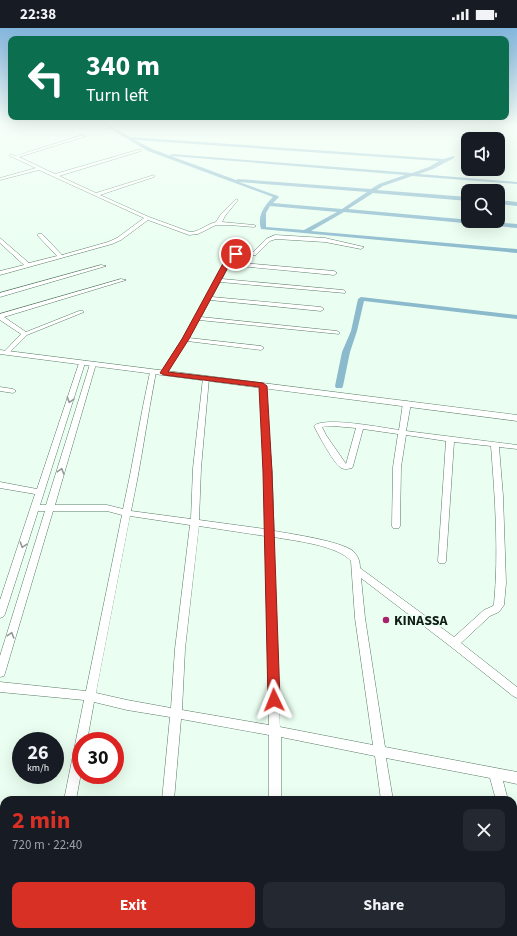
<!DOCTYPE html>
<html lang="en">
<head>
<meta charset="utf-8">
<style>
  :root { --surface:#171b24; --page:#242831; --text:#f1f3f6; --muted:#9ea1a6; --accent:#d93025 }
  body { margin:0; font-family:"Source Sans 3",sans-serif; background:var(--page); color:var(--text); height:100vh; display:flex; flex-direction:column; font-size:15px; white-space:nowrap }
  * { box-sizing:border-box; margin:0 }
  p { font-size:13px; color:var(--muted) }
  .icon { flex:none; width:22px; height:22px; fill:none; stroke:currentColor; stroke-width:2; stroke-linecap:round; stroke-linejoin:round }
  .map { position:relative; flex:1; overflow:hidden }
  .panel { position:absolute; left:0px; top:768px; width:517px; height:140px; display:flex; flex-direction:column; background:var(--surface); border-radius:12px 12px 0 0; box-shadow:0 4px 16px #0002 }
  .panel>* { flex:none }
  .top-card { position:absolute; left:8px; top:8px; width:501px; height:84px; border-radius:8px; box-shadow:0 4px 16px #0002; background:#0b6e4f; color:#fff; overflow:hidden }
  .fabs { position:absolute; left:461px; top:104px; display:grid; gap:8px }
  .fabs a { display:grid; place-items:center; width:44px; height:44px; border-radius:8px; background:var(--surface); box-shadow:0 4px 16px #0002; font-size:20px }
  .speed { position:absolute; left:12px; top:704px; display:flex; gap:8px; font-size:20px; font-weight:700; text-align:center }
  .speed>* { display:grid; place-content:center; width:52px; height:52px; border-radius:50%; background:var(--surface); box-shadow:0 4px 16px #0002; line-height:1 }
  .speed small { font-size:10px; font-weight:400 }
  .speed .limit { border:6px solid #d22; background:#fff; color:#111 }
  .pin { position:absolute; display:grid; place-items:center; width:34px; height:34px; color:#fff; margin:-17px; border:2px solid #fff; border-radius:50%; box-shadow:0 1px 4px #0007 }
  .me { position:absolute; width:44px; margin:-22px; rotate:358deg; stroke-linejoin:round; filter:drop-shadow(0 0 3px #0008) }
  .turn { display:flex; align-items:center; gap:14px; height:84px; padding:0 12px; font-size:18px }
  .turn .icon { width:52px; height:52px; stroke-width:2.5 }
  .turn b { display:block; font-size:28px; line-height:34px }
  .round { display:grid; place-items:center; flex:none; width:42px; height:42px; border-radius:8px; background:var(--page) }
  .head { display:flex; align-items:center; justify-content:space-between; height:68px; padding:0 12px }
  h1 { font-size:24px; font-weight:700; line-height:30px; color:var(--accent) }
  .button { display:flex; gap:8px; margin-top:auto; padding:8px 12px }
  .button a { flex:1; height:46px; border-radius:8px; background:var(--accent); color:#fff; font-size:16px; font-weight:700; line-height:46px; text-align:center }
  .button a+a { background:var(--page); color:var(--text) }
  .status { display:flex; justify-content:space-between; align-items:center; height:28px; padding:0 20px; background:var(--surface); direction:ltr }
  .status svg { height:11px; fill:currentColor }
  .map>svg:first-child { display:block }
</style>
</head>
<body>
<div class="status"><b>22:38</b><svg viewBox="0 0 49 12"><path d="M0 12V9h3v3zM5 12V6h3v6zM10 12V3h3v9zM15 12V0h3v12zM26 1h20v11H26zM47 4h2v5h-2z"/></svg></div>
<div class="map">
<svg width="517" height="908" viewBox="0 0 517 908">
  <rect width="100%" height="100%" fill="#eafff1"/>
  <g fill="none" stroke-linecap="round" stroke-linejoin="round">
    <path fill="#8cbacd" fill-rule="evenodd" d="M102 96H107L130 109 444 131 454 128V130L433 141 419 146 517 154V156L412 148 383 158 377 162 468 169V173L373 165 348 181 517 196V200L344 184 311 203 517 221V225L261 201C257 188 264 178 273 169L148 123ZM135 112 439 133 429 139 412 145 172 126 170 127 172 128 405 147 379 156 371 161 238 151 236 152 152 121ZM239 154 367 164 342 181 273 175 279 169 278 168ZM270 178 337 184 304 202 266 199V185Z
      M379 96H402L425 99 423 100Z
      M498 172 517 174V178L498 176Z
      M361 269 517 287V291L364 273 357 303 350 324 343 358 342 360H336L335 358 342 324 351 303 358 271Z"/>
    <g stroke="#5b7a67" stroke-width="1">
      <path id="minor" d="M83 107 86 108 19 129 55 146 141 121V123L59 148 96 165 154 147V149L100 167 149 189 190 204C199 204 207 196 216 194L221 186 236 171 238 172 225 188 222 194 254 197 256 198 254 199 229 197H216L198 206 189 207 148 192 121 212 112 216 0 247V243L24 237 0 215V210L29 235 57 228 38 208V206H42L62 227 108 214 117 210 144 190 39 142 0 152V150L36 140 10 128V126L15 128Z
        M275 207 325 210 364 219 361 221 325 214 276 211 270 213 256 227 234 228 231 234 334 243 337 245 334 247 229 237 222 251 343 262 345 263V265L220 254 212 269 321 279 324 281 321 283 210 272 201 289 337 303 340 305 339 306 199 292 189 310 261 318 264 320 261 322 187 313 166 346H162L161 345 182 311 230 226 253 224 266 211Z
        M101 237 106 238 0 269V265Z
        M121 251 126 252 4 289 26 304 79 283H83L84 284 27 307 8 326H4L3 325 21 306 0 292V286Z
        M82 333 85 335 40 477H46L90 336 93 334 96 336 55 477H107L123 481C133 436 140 390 150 344L153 342 156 344C147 390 141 437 131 483L191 491 193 440 203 350 206 348 209 350 201 440 199 492 265 501 264 444 260 357 261 356H265L272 444 274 503C292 506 340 513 353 523 358 528 360 533 360 540L454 609 484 582 493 578 494 576C499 524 495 470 491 418L454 414 446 533 445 535H439L438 533 446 413 406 407 401 439 400 498 399 500H393L392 498 393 439 398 406 363 401 353 438 352 440C347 441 344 442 340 439 333 434 318 406 314 398 323 388 385 400 399 402L403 375 407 373 411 375 406 403 517 417V421L499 419 503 468 506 555 504 577 499 584 490 588 461 615 517 659V670L513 668 450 618 361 550 365 590 385 719 517 744V756L503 753 508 772H496L490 750 386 730 393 772H381L375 728 281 709V772H269V707L181 691 174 772H162L170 689 127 682 94 674 87 713H81V745L76 772H64L84 672 0 664V654L86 663 122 487 107 483H53L5 645 4 648 0 649V628L45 483H38L5 586 3 589 0 590V572L35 466 0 460V454L37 461 79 335ZM333 398 356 400 346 436 326 407 322 399ZM130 488 190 497 175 621 171 680 127 672 96 665ZM199 498 265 508 269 697 182 682 185 621ZM274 509C295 513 337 517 351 533L355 590 373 717 280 699Z
        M0 359 13 361 16 363 13 365 0 363Z
        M513 810 517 811V837L513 836Z
        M37 904H51L50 908H36Z
        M148 904H162V908H148Z
        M278 904H292V908H278Z
        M399 904H413V908H399Z"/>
    </g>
    <g stroke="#5b7a67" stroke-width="1">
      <path id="major" d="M0 322 517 387V393L0 326Z"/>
    </g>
    <use href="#minor" fill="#fff" fill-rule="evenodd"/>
    <use href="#major" fill="#fff" fill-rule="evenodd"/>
  </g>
  <defs><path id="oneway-chevron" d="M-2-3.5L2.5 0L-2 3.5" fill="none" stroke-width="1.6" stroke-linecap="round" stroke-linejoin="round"/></defs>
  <g stroke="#939996">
    <use href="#oneway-chevron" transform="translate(70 372) rotate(108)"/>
    <use href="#oneway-chevron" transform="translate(61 443) rotate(-73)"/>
    <use href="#oneway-chevron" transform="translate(23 517) rotate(108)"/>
    <use href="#oneway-chevron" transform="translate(11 607) rotate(-73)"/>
  </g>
  <linearGradient id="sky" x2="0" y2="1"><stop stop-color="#83b6dd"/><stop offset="0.43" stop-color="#f6fff9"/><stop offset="1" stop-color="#f6fff9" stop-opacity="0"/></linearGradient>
  <rect width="517" height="223" fill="url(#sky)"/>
  <path fill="#d93025" stroke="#8d1f18" d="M236 225 239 226 233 230 189 311 168 344 263 355 267 358 272 444 280 672 278 676 274 677 270 676 268 672 263 444 259 359 164 347 160 345 182 311 227 228Z"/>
  <circle fill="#a5226e" stroke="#eafff1" stroke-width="1.5" cx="386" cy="592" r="4"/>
  <g text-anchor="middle" stroke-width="3.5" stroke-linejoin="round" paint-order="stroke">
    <g font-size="14" font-weight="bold" fill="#101d16" stroke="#eafff1" text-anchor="start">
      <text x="394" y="597">KINASSA</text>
    </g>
  </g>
</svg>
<div class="fabs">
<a><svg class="icon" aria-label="sound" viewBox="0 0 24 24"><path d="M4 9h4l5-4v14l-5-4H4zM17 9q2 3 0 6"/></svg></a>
<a><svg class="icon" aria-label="search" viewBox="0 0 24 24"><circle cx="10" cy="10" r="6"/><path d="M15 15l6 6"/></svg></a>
</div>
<div class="speed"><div>26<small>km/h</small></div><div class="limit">30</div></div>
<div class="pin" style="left:236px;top:226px;background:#d93025"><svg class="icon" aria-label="arrive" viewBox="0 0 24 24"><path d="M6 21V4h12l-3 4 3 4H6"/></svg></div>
<svg class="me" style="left:274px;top:672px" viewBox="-20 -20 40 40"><path d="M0-17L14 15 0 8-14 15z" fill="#d93025" stroke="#fff" stroke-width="4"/></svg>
<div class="top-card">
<div class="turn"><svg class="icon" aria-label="left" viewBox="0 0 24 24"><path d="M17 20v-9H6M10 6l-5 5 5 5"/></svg><div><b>340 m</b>Turn left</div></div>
</div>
<section class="panel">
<div class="head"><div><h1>2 min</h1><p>720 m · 22:40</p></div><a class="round"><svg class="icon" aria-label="close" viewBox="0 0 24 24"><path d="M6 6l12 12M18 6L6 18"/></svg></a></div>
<div class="button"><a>Exit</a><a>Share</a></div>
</section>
</div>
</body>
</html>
